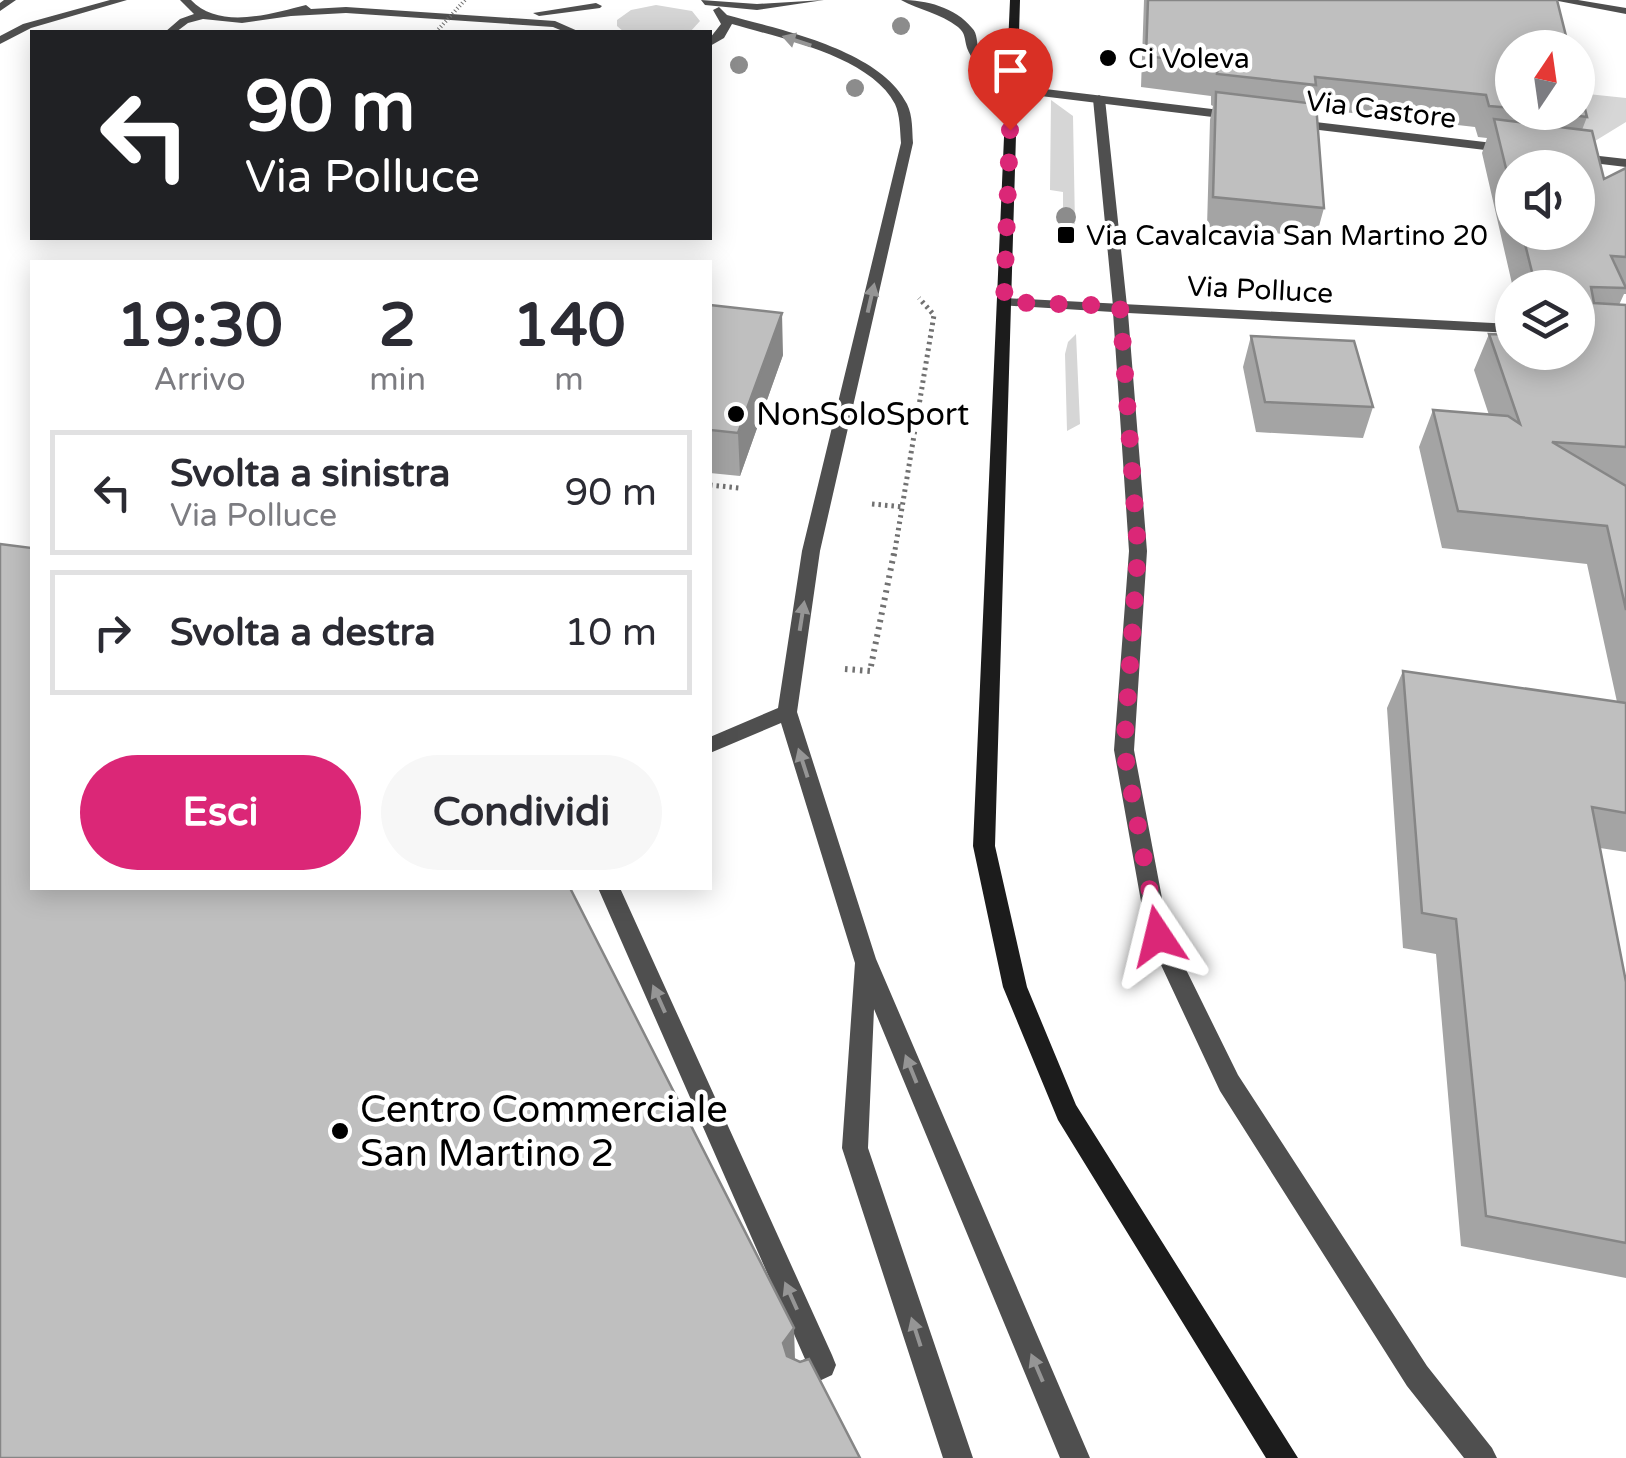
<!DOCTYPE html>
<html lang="it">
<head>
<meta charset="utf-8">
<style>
  :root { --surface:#fff; --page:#f7f7f7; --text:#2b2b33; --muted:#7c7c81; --line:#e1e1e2; --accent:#db2777 }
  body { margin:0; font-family:"Varela Round",sans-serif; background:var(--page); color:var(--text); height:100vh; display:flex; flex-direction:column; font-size:38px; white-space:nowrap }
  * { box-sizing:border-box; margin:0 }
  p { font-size:32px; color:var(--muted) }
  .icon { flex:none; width:55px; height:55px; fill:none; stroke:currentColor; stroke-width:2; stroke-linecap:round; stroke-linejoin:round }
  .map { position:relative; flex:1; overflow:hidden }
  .panel { position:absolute; left:30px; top:260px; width:682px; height:630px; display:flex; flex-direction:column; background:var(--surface); border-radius:0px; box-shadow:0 5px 25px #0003 }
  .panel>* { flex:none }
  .hud { position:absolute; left:30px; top:30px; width:682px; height:210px; border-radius:0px; box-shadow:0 5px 25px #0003; background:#202124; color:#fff; overflow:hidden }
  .needle { width:65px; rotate:13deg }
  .buttons { position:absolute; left:1495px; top:30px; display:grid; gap:20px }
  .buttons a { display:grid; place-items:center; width:100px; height:100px; border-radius:50%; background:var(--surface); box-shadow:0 5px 25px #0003; font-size:50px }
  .pin { position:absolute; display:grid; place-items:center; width:85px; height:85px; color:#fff; margin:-102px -42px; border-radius:50% 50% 50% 0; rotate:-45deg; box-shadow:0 0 10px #0007 }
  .pin .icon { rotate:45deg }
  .me { position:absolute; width:110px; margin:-55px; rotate:350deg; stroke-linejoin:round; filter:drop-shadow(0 0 8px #0008) }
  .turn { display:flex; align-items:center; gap:35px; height:210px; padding:0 50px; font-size:45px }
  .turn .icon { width:130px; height:130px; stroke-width:2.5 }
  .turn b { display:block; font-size:70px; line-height:85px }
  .eta { display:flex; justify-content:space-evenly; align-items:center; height:170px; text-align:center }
  .eta b { font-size:60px; font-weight:800; line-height:70px }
  .action { display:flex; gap:20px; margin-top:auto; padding:20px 50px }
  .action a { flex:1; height:115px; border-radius:60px; background:var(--accent); color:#fff; font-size:40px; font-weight:800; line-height:115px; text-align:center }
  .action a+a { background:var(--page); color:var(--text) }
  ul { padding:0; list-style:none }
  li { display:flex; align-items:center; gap:30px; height:125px; margin:0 20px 15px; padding:0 30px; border:5px solid var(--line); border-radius:0px }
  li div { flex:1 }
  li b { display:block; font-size:38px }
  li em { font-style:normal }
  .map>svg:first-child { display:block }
</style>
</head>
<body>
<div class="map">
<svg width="1626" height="1458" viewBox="0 0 1626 1458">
  <rect width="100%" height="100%" fill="#fff"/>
  <path fill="#d6d6d6" d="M656 5 692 11 700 21 690 32H624L617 26V20L631 10Z
    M1578 93 1626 98V122L1595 141 1571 138Z
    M1051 100 1073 116 1075 226 1063 225V192L1050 190Z
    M1076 334 1080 424 1067 431 1065 354 1068 342Z"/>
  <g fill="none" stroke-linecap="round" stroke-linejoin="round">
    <path stroke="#717171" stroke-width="5" stroke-dasharray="2.5 4" stroke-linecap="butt" d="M710 485 739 488
      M872 504 904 507
      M894 556 934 315 919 298"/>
    <path stroke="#717171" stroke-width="6" stroke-dasharray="2.5 5" stroke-linecap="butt" d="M845 669 870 671 894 553"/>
    <path fill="#4f4f4f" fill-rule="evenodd" d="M4 0H16L0 11V3Z
      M110 0H127L31 28 0 44V36L23 24Z
      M180 0H191C219 30 271 14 306 5L311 9 346 7 555 21 580 32H565L553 27 346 13 291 16 242 23 203 19 188 23 176 32H165L180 19 194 14Z
      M701 0 757 4 824 0 757 10 705 5Z
      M901 0C926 0 955 7 972 28 978 34 976 42 979 50 986 65 1003 72 1016 78V84C997 84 974 67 967 48 964 38 966 34 958 27 940 13 919 10 901 0Z
      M596 3 602 6 600 8 539 16 533 13Z
      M719 7 727 15C781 30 880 50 907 104 913 116 912 131 913 143L820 551 797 712 876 959 1090 1458H1060L874 1009 868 1148 973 1458H943L842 1148 855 963 781 723 710 753V737L778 708 802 551 901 143C900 130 900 115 895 104 870 56 779 38 732 24L724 38 710 46V38L721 24 713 10Z
      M1099 95 1105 99 1127 306 1120 310 1113 306 1093 99Z
      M598 888H620L832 1355 836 1365 832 1375 802 1389 792 1385 788 1375 792 1365 805 1359Z"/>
    <path fill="#4f4f4f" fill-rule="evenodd" d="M1553 0H1578L1626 8V14Z
      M1012 85 1237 112 1243 116 1237 120 1008 92 1006 89Z
      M1290 119 1510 145 1516 149 1510 153 1286 126 1284 123Z
      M1573 153 1626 159V167L1568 160V154Z
      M1004 298 1512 324V333L1128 313 1147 551 1134 750 1169 935 1238 1075 1427 1366 1492 1448 1497 1458H1464L1407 1386 1220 1091 1147 935 1114 750 1129 551 1113 312 999 305V299Z"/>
    <path fill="#1c1c1c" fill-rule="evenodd" d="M1010 0H1020L995 846 1027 987 1076 1105 1298 1458H1266L1058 1120 1003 987 973 846Z"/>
    <path stroke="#717171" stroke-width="4" stroke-dasharray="1 2.5" stroke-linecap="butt" d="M436 32 465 0"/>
  </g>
  <g fill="#8c8c8c">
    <circle cx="901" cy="26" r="9"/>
    <circle cx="739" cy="65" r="9"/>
    <circle cx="855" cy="88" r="9"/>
    <circle cx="1066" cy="217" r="10"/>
  </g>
  <path fill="#a4a4a4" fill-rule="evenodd" d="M1144 0H1557L1512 48V112H1578L1587 117 1582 130 1604 179 1626 168V294H1624L1619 305H1626V852L1600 848 1626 982V1278L1461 1246 1436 954 1403 948 1387 708 1403 671 1617 702 1587 564 1442 548 1419 447 1433 410 1489 415 1474 370 1489 334 1578 352V288H1513L1482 153 1487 138 1478 137 1475 127 1317 109 1324 208 1316 237 1207 227 1210 120 1213 106 1211 105V96L1141 87ZM1512 168 1578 232H1512Z
    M710 305 783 355 740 476 710 473Z
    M1251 336 1373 407 1363 438 1256 432 1243 367Z"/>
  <path fill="#868686" d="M782 313 783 355 740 476 738 433Z
    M794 1328 795 1360 785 1374 783 1343Z"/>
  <path fill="#bfbfbf" stroke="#868686" stroke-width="2.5" d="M1148 0H1557L1569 48H1512V108L1489 106 1486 95 1315 77 1316 85 1217 74 1218 65 1146 56Z
    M1578 81 1587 117 1549 112H1578Z
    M1216 92 1316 104 1324 208 1213 197Z
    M1494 119 1592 131 1604 179 1626 168V257L1611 256 1626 288 1591 287 1594 303 1626 305V447L1552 442 1626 486V610L1607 526 1458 511 1433 410 1508 416 1520 424 1489 334 1512 335V352H1578V288H1536L1522 232H1578V168H1512V193Z
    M710 305 782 313 738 433 710 430Z
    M1251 336 1354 341 1373 407 1265 402Z
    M0 544 32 548V888H570L794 1328 783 1343 787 1356 800 1362 809 1359 860 1458H0Z
    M1403 671 1626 703V813L1592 807 1626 982V1243L1486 1216 1456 919 1422 913Z"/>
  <defs><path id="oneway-solid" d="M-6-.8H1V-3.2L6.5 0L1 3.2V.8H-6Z" transform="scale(2.5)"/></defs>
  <g fill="#959595">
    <use href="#oneway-solid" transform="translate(797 41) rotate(-162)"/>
    <use href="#oneway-solid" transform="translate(871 298) rotate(-77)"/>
    <use href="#oneway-solid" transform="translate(802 616) rotate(-81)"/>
    <use href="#oneway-solid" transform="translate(803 763) rotate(-108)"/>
    <use href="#oneway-solid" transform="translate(659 999) rotate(-114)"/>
    <use href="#oneway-solid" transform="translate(911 1069) rotate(-112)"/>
    <use href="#oneway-solid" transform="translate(791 1296) rotate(-114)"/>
    <use href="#oneway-solid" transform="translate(916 1332) rotate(-108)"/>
    <use href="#oneway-solid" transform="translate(1037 1368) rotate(-113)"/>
  </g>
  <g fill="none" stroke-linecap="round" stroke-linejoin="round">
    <path stroke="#db2777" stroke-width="18" stroke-dasharray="0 32.4" d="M1010 130 1004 302 1120 306 1138 551 1124 750 1158 936"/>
  </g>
  <g fill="#000" stroke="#fff" stroke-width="4">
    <circle cx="1108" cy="58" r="10"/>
    <rect x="1056" y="225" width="20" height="20" rx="5"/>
    <circle cx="736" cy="414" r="10"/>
    <circle cx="340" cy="1131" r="10"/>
  </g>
  <g text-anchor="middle" stroke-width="9" stroke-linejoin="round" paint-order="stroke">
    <g font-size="28" fill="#000" stroke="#fff" text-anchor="start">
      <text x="1128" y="68">Ci Voleva</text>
      <text x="1086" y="245">Via Cavalcavia San Martino 20</text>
    </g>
    <g font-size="28" fill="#000" stroke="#fff">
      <text transform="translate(1381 109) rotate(7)" y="10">Via Castore</text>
      <text transform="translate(1260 289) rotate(3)" y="10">Via Polluce</text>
    </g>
    <g font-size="32" fill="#000" stroke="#fff" text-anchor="start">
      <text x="756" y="425">NonSoloSport</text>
    </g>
    <g font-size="38" fill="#000" stroke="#fff" text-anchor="start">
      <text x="360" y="1122">Centro Commerciale<tspan x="360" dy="44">San Martino 2</tspan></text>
    </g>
  </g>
</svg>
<div class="buttons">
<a><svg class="needle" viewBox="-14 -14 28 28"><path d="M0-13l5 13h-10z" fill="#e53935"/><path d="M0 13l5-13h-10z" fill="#7c7c81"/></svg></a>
<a><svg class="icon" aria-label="sound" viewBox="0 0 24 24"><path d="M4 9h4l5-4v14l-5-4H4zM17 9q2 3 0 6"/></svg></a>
<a><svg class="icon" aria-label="layers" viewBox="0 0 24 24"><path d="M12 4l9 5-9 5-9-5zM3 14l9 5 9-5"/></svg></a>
</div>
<div class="pin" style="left:1010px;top:130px;background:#d93025"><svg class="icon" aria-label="arrive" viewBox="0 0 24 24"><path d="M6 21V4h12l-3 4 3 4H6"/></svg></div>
<svg class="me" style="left:1158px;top:936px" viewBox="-20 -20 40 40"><path d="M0-17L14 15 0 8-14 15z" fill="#db2777" stroke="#fff" stroke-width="4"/></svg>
<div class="hud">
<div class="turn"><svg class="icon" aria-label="left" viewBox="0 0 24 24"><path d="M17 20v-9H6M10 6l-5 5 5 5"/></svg><div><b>90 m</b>Via Polluce</div></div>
</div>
<section class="panel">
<div class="eta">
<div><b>19:30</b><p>Arrivo</p></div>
<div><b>2</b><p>min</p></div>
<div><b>140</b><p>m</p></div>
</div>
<ul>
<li><svg class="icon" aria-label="left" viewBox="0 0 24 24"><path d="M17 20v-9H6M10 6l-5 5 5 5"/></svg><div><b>Svolta a sinistra</b><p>Via Polluce</p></div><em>90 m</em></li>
<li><svg class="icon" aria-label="right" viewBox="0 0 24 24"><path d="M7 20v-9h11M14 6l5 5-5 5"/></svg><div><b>Svolta a destra</b></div><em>10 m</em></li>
</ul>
<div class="action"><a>Esci</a><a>Condividi</a></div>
</section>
</div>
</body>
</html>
